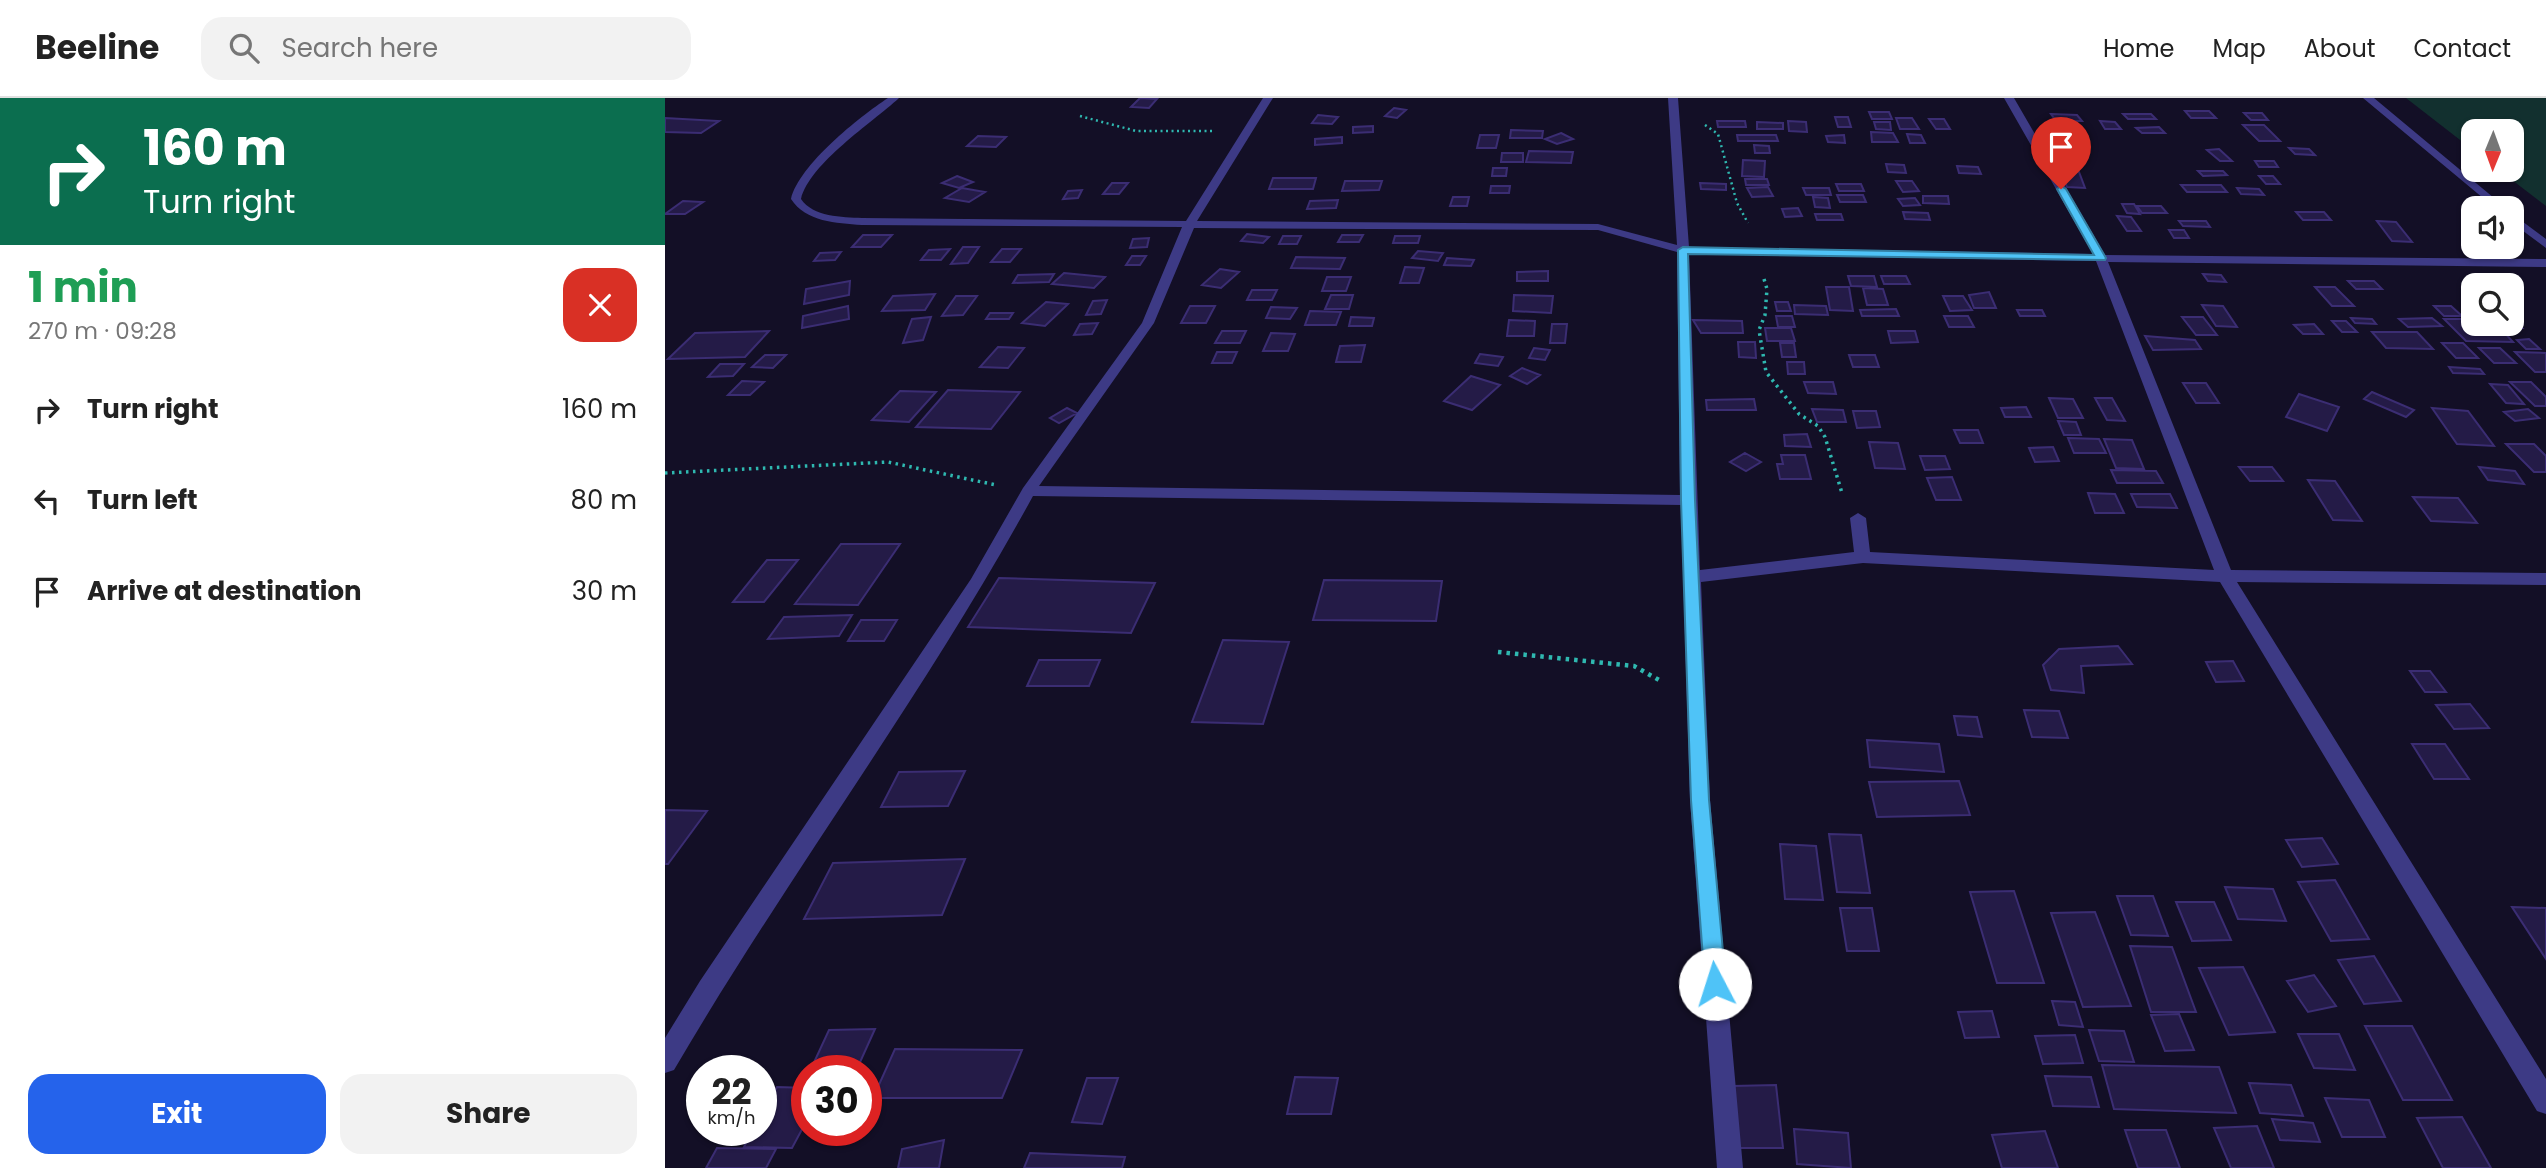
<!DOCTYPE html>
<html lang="en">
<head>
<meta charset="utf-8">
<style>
  :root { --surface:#fff; --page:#f2f2f2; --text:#222; --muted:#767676; --line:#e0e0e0; --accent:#2563eb }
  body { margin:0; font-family:Poppins,sans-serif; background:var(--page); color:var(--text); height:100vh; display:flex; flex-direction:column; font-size:26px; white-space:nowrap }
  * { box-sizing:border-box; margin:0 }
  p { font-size:23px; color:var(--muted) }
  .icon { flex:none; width:38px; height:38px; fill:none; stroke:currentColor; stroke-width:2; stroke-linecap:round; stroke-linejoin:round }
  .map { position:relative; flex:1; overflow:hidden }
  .side { display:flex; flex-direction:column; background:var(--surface); width:665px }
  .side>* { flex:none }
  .banner { background:#0b6e4f; color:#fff; overflow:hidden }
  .needle { width:46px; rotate:181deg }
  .controls { position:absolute; left:1796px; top:21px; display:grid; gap:14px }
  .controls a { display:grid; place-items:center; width:63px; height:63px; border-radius:14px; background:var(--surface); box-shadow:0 2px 5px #0004; font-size:35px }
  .speed { position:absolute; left:21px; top:957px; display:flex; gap:14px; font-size:35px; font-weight:700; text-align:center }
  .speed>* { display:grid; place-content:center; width:91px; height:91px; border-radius:50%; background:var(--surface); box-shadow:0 2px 5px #0004; line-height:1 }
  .speed small { font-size:18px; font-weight:400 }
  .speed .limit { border:10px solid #d22; background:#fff; color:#111 }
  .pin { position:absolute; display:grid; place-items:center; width:60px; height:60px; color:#fff; margin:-72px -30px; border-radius:50% 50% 50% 0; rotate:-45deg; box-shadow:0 0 7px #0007 }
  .pin .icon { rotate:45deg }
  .me { position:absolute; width:77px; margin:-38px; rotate:355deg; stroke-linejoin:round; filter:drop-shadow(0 0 5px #0008) }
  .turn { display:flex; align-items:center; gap:24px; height:147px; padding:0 28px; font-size:32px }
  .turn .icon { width:91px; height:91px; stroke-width:2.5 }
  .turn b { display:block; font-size:49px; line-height:60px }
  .round { display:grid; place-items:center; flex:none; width:74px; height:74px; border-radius:21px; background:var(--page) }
  .headline { display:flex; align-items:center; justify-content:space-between; height:119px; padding:0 28px }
  h1 { font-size:42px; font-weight:700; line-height:52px; color:#1e9e55 }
  .action { display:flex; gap:14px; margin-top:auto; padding:14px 28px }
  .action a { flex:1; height:80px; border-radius:21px; background:var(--accent); color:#fff; font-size:28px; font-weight:700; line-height:80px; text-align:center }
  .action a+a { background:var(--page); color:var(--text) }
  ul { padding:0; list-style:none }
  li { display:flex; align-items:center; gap:21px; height:91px; padding:0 28px }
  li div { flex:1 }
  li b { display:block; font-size:26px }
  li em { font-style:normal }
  header { display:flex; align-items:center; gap:42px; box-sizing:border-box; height:98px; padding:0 35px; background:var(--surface); border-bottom:2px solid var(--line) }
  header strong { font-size:33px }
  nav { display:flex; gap:38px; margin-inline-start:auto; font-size:24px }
  .search { width:490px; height:63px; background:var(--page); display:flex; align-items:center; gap:18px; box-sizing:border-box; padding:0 24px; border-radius:21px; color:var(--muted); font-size:26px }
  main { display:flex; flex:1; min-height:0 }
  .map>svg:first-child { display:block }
</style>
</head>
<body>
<header>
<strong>Beeline</strong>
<div class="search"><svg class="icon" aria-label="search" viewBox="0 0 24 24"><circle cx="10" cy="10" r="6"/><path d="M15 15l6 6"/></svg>Search here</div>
<nav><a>Home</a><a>Map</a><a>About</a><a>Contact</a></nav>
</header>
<main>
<section class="side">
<div class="banner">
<div class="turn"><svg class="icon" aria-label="right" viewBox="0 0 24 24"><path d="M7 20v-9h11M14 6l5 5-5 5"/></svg><div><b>160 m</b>Turn right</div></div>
</div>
<div class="headline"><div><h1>1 min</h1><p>270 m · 09:28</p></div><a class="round" style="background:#d93025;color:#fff"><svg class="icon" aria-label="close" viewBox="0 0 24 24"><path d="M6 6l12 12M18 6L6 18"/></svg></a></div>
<ul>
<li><svg class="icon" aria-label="right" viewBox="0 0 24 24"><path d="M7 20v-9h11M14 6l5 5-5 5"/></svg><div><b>Turn right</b></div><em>160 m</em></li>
<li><svg class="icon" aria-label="left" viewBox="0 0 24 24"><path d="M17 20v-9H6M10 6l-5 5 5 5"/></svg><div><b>Turn left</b></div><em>80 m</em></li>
<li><svg class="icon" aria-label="arrive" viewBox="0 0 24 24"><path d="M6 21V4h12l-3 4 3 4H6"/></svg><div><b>Arrive at destination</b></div><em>30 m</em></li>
</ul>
<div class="action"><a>Exit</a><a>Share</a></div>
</section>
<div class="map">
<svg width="1881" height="1070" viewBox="0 0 1881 1070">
  <rect width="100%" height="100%" fill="#130f26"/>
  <path fill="#12302f" d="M1741 0H1881V108L1834 72H1846V33H1808V52Z"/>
  <path fill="#241b47" stroke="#3b2d73" stroke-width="2" d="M475 0 492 1 484 10 466 9Z
    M729 10 741 12 732 20 720 18Z
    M1520 13H1544L1551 20H1526Z
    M1204 14H1224L1227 21H1207Z
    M1579 15H1597L1603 22H1586Z
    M1386 16 1412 17 1417 23H1391Z
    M1458 16H1486L1491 21H1463Z
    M653 17 673 19 667 26 647 25Z
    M1170 19H1183L1186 29H1173Z
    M0 20 54 23 36 35 0 34Z
    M1231 20H1247L1254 31H1235Z
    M1264 21H1279L1285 31H1271Z
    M1052 23H1080L1081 29H1053Z
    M1123 23 1141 24 1142 34 1124 33Z
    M1435 23 1450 24 1456 31H1440Z
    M1092 24 1118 25V31H1092Z
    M1209 24H1225L1226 32 1211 31Z
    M1578 27H1599L1615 43H1594Z
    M708 28V34L688 35V29Z
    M1394 29H1408L1420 46H1406Z
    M1494 29 1500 35H1477L1471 30Z
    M846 32 878 33 877 40H845Z
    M1206 34 1228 35 1233 44H1207Z
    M896 35 908 41 892 46 880 41Z
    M1242 36 1256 37 1260 45H1245Z
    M815 37H834L831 50H812Z
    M1072 37H1111L1113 43H1073Z
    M1179 37 1180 45 1163 44 1161 38Z
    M313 38 341 39 331 49 302 48Z
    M677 39V45L650 47V41Z
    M1089 47 1104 48 1105 55H1090Z
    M1624 50 1644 51 1650 57 1630 56Z
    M1554 51 1567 63H1555L1542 52Z
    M864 53 908 54 906 65 861 64Z
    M837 55H858V64H836Z
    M1078 62 1100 63 1099 79 1077 78Z
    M1590 63H1609L1613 69H1594Z
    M1221 66 1239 67 1241 75 1223 74Z
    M1292 68 1313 69 1316 76 1294 75Z
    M828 70H842L841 78H827Z
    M1396 73 1414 74 1420 90 1402 89Z
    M1533 73H1558L1562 77 1538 78Z
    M292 78 308 84 294 90 277 85Z
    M1594 78H1608L1615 86H1601Z
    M608 80H651L648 91H604Z
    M1080 81H1102L1104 87H1081Z
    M680 83H717L714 92 677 93Z
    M1231 83H1247L1254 93 1238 94Z
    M447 85H463L454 96H438Z
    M1035 85 1061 86V92L1036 91Z
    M1171 86H1196L1199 93H1174Z
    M1516 87H1556L1562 94H1522Z
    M826 88H845L844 95H825Z
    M1103 89 1108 98 1087 99 1082 90Z
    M297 90 320 94 304 104 280 100Z
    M1138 90H1164L1166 97H1141Z
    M1572 90 1594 91 1599 97 1576 96Z
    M417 92 413 100 398 101 403 93Z
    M1172 97H1198L1201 104H1175Z
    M1258 98H1283L1284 106 1258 105Z
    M788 99H804L802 108H785Z
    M1148 99 1163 100 1165 110 1150 109Z
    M1250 100 1255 107 1238 108 1233 101Z
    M673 102 671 110 642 111 645 103Z
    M18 103 38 104 20 116H0Z
    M1457 106H1469L1475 116 1462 115Z
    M1472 108H1496L1502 115H1477Z
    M1133 110 1137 118 1120 119 1117 111Z
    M1238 114 1263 115 1265 122 1240 121Z
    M1631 114H1659L1666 122H1638Z
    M1150 116H1176L1178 122H1152Z
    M1452 118 1466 119 1476 133H1462Z
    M1514 123H1541L1545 129 1518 128Z
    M1712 123 1731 124 1747 144 1727 143Z
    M1504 132H1519L1524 140H1509Z
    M582 136 604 139 598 145 576 143Z
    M198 137H227L216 149H187Z
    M677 137H698L694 144H673Z
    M618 138H636L632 146H614Z
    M730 138H755L753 145H728Z
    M484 140 482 149 465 150 468 141Z
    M298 149H314L303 165 286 166Z
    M285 151 276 162H256L264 152Z
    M337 151H356L345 164H326Z
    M753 153 778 155 773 163 747 160Z
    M176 154 170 162 149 163 155 155Z
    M467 158H481L475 167H461Z
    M631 159 680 160 675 171 626 170Z
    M782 160 809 162 806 168 779 167Z
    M740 169 759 170 754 185H735Z
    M555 171 574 174 556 190 537 187Z
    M883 173V183H852V174Z
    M399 175 440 179 429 190 387 186Z
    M389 176 384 184 348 185 353 177Z
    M1538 176 1556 177 1561 184 1543 183Z
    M1183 178H1209L1212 189 1186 188Z
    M1216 178H1241L1245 186H1219Z
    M662 179H686L681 193H657Z
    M185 183 184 197 139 206 141 191Z
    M1683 183H1709L1717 191H1691Z
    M1161 189H1184L1188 213 1165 212Z
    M1650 189H1670L1689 208H1667Z
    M1198 190 1218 191 1223 207H1202Z
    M587 192H612L607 202H582Z
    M1324 194 1331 210H1309L1304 197Z
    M270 196 260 212 217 213 228 198Z
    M666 197H688L684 211H660Z
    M849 197 888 198 886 215 848 213Z
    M291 198H312L298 217 277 218Z
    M1278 198H1298L1307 212 1285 213Z
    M442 202 436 216 421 217 428 203Z
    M381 204 403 206 380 228 357 225Z
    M1110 204H1123L1126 213H1112Z
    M1129 207 1161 208 1163 217 1130 216Z
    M1537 207 1558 208 1572 229 1551 228Z
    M183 208 184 221 137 230 138 218Z
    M525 208H550L541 225H516Z
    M1769 208H1786L1797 218H1779Z
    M606 209 632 210 625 221 601 220Z
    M1231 211 1234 218H1197L1195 212Z
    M1352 212H1377L1380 218H1355Z
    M645 213 676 214 671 227H640Z
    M325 215H348L344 221H321Z
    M1111 218H1127L1130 229H1113Z
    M1279 218H1303L1309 229H1284Z
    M266 219 258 242 238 245 247 221Z
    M686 219 709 220 707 228H684Z
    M1517 219H1538L1552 237H1531Z
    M1686 220 1707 221 1711 226 1690 225Z
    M1767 220 1777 228 1743 229 1734 221Z
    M1846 220 1857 230H1820L1815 226H1846Z
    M1779 221H1806L1818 233H1838L1848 244 1801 243Z
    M844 222 870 223 869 238H842Z
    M1028 222 1077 223 1078 235H1036Z
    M1667 223H1681L1692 234H1677Z
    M433 225 427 236 409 237 415 226Z
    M887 226H902L900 245H885Z
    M1649 226 1658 236H1638L1629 227Z
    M1100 230H1126L1130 243H1102Z
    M104 233 80 259 3 261 30 235Z
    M557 233H581L575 245H550Z
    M1223 233H1250L1253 244 1226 245Z
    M1707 234H1752L1768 251 1721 250Z
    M606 235 630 236 623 253H598Z
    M1480 238 1530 242 1536 251 1488 252Z
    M1864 241 1875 251H1861L1852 242Z
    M1073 244H1090L1091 260 1074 259Z
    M1115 245H1129L1131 259H1117Z
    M1777 245H1798L1813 260H1791Z
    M700 247 696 264H671L675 248Z
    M333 249 359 250 343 270 315 269Z
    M869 250 885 252 880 262 864 260Z
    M1814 250H1835L1851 265H1829Z
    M552 254H572L567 265H547Z
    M1850 254 1881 255V274H1870Z
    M815 256 838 259 833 268 810 265Z
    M100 257H121L108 270 87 269Z
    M1184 257H1210L1214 269H1188Z
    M1122 264H1139L1140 276H1123Z
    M55 266H79L68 278 43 279Z
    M1784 269 1815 271 1819 276 1788 275Z
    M857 270 875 277 862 286 845 278Z
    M806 278 835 287 807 312 779 303Z
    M77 283 99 284 85 297H63Z
    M1139 284H1168L1171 296 1143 295Z
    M1845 284H1866L1881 299V308H1870Z
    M1518 285H1541L1554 305H1531Z
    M1825 286 1843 287 1859 306 1841 305Z
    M283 292 355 294 326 331 251 329Z
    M235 293 271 294 244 324 207 322Z
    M1707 294 1749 312 1741 319 1699 301Z
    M1634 296 1674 309 1662 333 1621 319Z
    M1384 300 1408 301 1418 320H1393Z
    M1430 300H1447L1460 323 1442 322Z
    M1089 301 1091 312H1042L1041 302Z
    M1361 309 1366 319H1340L1336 310Z
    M402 310 412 315 394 325 385 320Z
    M1767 310 1803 313 1829 348 1792 346Z
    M1147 311 1178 312 1181 324H1152Z
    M1863 311 1874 320 1850 323 1839 314Z
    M1188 313H1211L1215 329 1192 330Z
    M1393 323 1411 324 1416 337H1399Z
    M1289 332H1313L1318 345H1295Z
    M1142 336 1146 349 1120 348 1119 337Z
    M1403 340 1434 341 1441 355H1409Z
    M1439 341 1467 342 1479 371 1451 370Z
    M1204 344 1233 345 1240 371 1210 370Z
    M1841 346H1869L1881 358V374H1869Z
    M1388 349 1394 363 1370 364 1364 350Z
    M1080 355 1096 364 1081 373 1065 364Z
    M1116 357H1140L1146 381H1115L1112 366H1118Z
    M1255 358H1280L1285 371 1260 372Z
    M1574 369H1607L1618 383H1585Z
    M1814 369 1850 373 1859 386 1823 382Z
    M1446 372 1491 373 1498 385H1452Z
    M1287 379 1296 402H1271L1262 380Z
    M1643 382 1670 383 1697 423 1668 422Z
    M1423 395 1450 396 1459 415H1430Z
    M1466 396H1505L1512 410 1472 409Z
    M1748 399 1793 400 1812 425 1766 423Z
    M176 446H235L193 507 130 506Z
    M102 462H133L99 504H68Z
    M334 480 490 485 466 535 303 529Z
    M659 482 777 483 771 523 648 522Z
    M187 517 174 538 103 541 119 519Z
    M196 522H232L219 543H183Z
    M558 542 624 544 598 626 527 624Z
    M1453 548 1467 566 1416 568 1419 595 1386 592 1378 567 1394 551Z
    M374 562H435L424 588H362Z
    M1568 563 1579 583 1551 584 1541 564Z
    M1745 573H1765L1781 594H1760Z
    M1805 606 1824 630 1789 631 1771 607Z
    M1359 612 1394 613 1403 640 1367 639Z
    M1289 618 1312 619 1317 639 1293 637Z
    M1202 642 1274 646 1279 674 1205 669Z
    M1747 646H1780L1804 681H1769Z
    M300 673 283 708 216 709 234 674Z
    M1294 683 1305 717 1212 719 1204 684Z
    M0 712 42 713 3 766H0Z
    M1164 736 1196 737 1205 795 1172 794Z
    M1657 740 1673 766 1637 769 1621 742Z
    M1115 746 1151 748 1158 802 1120 801Z
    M300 761 277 817 139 821 168 765Z
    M1670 782 1704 841 1666 843 1633 784Z
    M1560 789 1608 791 1621 823 1573 821Z
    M1349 793 1379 885H1332L1305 794Z
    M1452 798H1488L1503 838 1466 837Z
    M1511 804H1549L1566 842 1527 843Z
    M1847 809 1881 810V861Z
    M1175 810H1207L1214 853H1182Z
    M1430 814 1466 908 1418 909 1386 815Z
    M1465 848 1507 849 1531 914H1486Z
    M1709 858 1736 903 1699 906 1673 862Z
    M1578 869 1610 934 1564 937 1534 870Z
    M1649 877 1671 908 1643 914 1622 883Z
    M1387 903 1410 904 1418 929 1394 927Z
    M1327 913 1334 939 1300 940 1293 914Z
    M1514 916 1529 952 1500 953 1486 917Z
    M1700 928H1747L1787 1002H1738Z
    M210 931 191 973H145L164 932Z
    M1424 932 1459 933 1469 964 1434 963Z
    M1633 936H1674L1690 972 1649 970Z
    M1410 937 1418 965 1378 966 1370 938Z
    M230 951 357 952 337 1000H208Z
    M1437 967 1554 969 1571 1015 1449 1011Z
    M1380 978 1426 979 1434 1009 1388 1008Z
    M630 979 673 980 666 1016H622Z
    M422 980H453L437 1026 407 1024Z
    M1584 985 1626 987 1638 1018 1595 1015Z
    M1111 987 1118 1050H1073L1068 988Z
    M112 989 142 990V1022L127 1050 79 1049 88 1032H96V1018Z
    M1660 1000 1704 1002 1720 1039H1677Z
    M1797 1019 1826 1070H1778L1752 1020Z
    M1607 1021 1648 1025 1655 1044 1615 1042Z
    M1592 1028 1609 1070H1566L1549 1030Z
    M1129 1031 1183 1035 1186 1070 1132 1066Z
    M1460 1032H1501L1515 1070H1473Z
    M1380 1033 1393 1070H1337L1327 1037Z
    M279 1042 274 1070H233L237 1051Z
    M52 1050 111 1051 101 1070H41Z
    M365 1055 460 1059 457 1070H359Z"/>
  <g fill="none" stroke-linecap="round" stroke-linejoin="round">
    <path stroke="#2fb8b0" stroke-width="2.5" stroke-dasharray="2 3.5" stroke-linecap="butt" d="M415 18 471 33H547
      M1040 27 1053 36 1072 105 1083 125"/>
    <path stroke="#2fb8b0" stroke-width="3.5" stroke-dasharray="2.5 4.5" stroke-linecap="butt" d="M1099 181 1102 191 1100 217 1094 232 1101 274 1134 316 1153 328 1160 339 1177 395
      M0 375 223 364 331 387"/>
    <path stroke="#2fb8b0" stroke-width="4.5" stroke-dasharray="3.5 5" stroke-linecap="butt" d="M833 554 969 568 994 582"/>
    <path fill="#3d3a85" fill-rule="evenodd" d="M223 0H234C207 25 145 65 136 101 148 119 177 119 197 120L521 123 598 0H608L532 123 933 126 1012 147 1003 0H1013L1024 149 1428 156 1339 0H1349L1440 157 1881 161V169L1443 164 1566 472 1881 475V487L1572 484 1881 981V1016L1872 1013 1555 484 1198 465 1036 484 1045 702 1078 1070H1052L1025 702 1016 407 368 398C260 596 123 777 9 972L0 975V940L35 883 306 481 358 390 477 225 517 129 197 127C171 125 141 124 126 101 134 67 194 19 223 0ZM529 130 933 132 1012 154 1015 397 374 388 489 225ZM1024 156 1431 163 1549 472 1205 454 1201 420 1193 415 1185 420 1189 454 1035 472Z
      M1698 0H1709L1841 110H1830Z
      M1846 115 1881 141V150L1846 124Z"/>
  </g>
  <path fill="#4fc3f7" stroke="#337fa1" stroke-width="2" d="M1396 88 1401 91 1441 160 1440 162 1023 156 1030 402 1044 702 1061 886 1058 893 1050 896 1043 893 1040 886 1026 702 1016 402 1013 152 1018 149 1429 157 1392 91Z"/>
</svg>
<div class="controls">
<a><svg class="needle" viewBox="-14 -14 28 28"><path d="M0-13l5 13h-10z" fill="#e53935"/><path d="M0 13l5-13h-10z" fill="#767676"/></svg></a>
<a><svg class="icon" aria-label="sound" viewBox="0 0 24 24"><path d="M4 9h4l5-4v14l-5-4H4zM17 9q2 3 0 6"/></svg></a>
<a><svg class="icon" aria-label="search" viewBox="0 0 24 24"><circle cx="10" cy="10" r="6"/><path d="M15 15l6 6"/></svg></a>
</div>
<div class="speed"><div>22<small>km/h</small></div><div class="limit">30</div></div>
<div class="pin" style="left:1396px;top:91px;background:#d93025"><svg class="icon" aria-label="arrive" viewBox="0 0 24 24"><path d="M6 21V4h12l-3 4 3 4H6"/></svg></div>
<svg class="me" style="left:1050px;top:886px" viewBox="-20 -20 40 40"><circle r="19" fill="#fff"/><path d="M0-13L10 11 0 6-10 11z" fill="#4fc3f7"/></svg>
</div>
</main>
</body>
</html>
